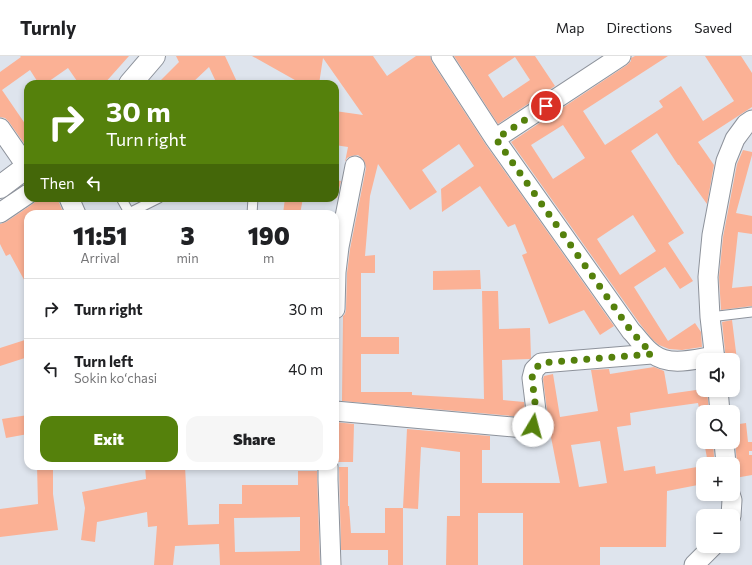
<!DOCTYPE html>
<html lang="en">
<head>
<meta charset="utf-8">
<style>
  :root { --surface:#fff; --page:#f6f6f6; --text:#202124; --muted:#757577; --line:#e0e0e0; --accent:#55810c }
  body { margin:0; font-family:Commissioner,sans-serif; background:var(--page); color:var(--text); height:100vh; display:flex; flex-direction:column; font-size:15px; white-space:nowrap }
  * { box-sizing:border-box; margin:0 }
  p { font-size:13px; color:var(--muted) }
  .icon { flex:none; width:22px; height:22px; fill:none; stroke:currentColor; stroke-width:2; stroke-linecap:round; stroke-linejoin:round }
  .map { position:relative; flex:1; overflow:hidden }
  .drawer { position:absolute; left:24px; top:154px; width:315px; height:260px; display:flex; flex-direction:column; background:var(--surface); border-radius:12px; box-shadow:0 2px 6px #0003 }
  .drawer>* { flex:none }
  .banner { position:absolute; left:24px; top:24px; width:315px; height:122px; border-radius:12px; box-shadow:0 2px 6px #0003; background:#55810c; color:#fff; overflow:hidden }
  .controls { position:absolute; left:696px; top:297px; display:grid; gap:8px }
  .controls a { display:grid; place-items:center; width:44px; height:44px; border-radius:8px; background:var(--surface); box-shadow:0 2px 6px #0003; font-size:20px }
  .pin { position:absolute; display:grid; place-items:center; width:34px; height:34px; color:#fff; margin:-17px; border:2px solid #fff; border-radius:50%; box-shadow:0 1px 4px #0007 }
  .me { position:absolute; width:44px; margin:-22px; rotate:8deg; stroke-linejoin:round; filter:drop-shadow(0 0 3px #0008) }
  .turn { display:flex; align-items:center; gap:14px; height:84px; padding:0 16px; font-size:18px }
  .turn .icon { width:52px; height:52px; stroke-width:2.5 }
  .turn b { display:block; font-size:28px; line-height:34px }
  .then { display:flex; align-items:center; height:38px; padding:0 16px; background:#0003; gap:8px; font-size:15px }
  .eta { display:flex; justify-content:space-evenly; align-items:center; height:68px; text-align:center }
  .eta b { font-size:24px; font-weight:800; line-height:28px }
  .button { display:flex; gap:8px; margin-top:auto; padding:8px 16px }
  .button a { flex:1; height:46px; border-radius:12px; background:var(--accent); color:#fff; font-size:16px; font-weight:800; line-height:46px; text-align:center }
  .button a+a { background:var(--page); color:var(--text) }
  ul { padding:0; list-style:none }
  li { display:flex; align-items:center; gap:12px; height:60px; padding:0 16px; border-top:1px solid var(--line) }
  li div { flex:1 }
  li b { display:block; font-size:15px }
  li em { font-style:normal }
  header { display:flex; align-items:center; gap:24px; box-sizing:border-box; height:56px; padding:0 20px; background:var(--surface); border-bottom:1px solid var(--line) }
  header strong { font-size:19px }
  nav { display:flex; gap:22px; margin-inline-start:auto; font-size:14px }
  .map>svg:first-child { display:block }
</style>
</head>
<body>
<header>
<strong>Turnly</strong>
<nav><a>Map</a><a>Directions</a><a>Saved</a></nav>
</header>
<div class="map">
<svg width="752" height="509" viewBox="0 0 752 509">
  <rect width="100%" height="100%" fill="#dee4ed"/>
  <path fill="#fbb195" fill-rule="evenodd" d="M20 0H129L104 28H79L68 12 45 28H39L30 14 2 34 28 72V93L9 66 5 62 0 61V16L21 1Z
    M176 0H225L238 28H217L209 11 191 28H157L179 6Z
    M252 0H373L387 20 416 0H430L432 6 486 89 614 270 600 279 584 254 549 268 522 199 527 197 515 168 508 171 480 130 442 156 441 133 474 110 459 88 422 114 437 136 410 154 378 108 370 140 365 200 375 199V217H361V281H399V298H361V336H412V339L484 343 482 235H498L499 273 530 272 531 302 530 303 502 304 503 344 524 346 526 360 523 361 342 345 343 260 345 258 346 253 347 217 350 193 366 112 365 107 362 102 358 99 351 100 347 102 345 106 348 91 335 89V55L363 59 323 2 319 28H302Z
    M454 0H535L555 30 498 68ZM515 1 530 24 503 42 488 19Z
    M635 0H668L583 55 605 89 663 51 659 45 681 30 703 65 734 45 705 0H741L752 17V51L698 86 714 109 707 148 679 109H678L657 77 631 95 684 177 668 187 693 225 680 233 665 211 634 231 668 285 695 267 701 276 702 291 682 294 669 293 659 289 652 283 640 268 511 86 627 9 631 5V2ZM563 69 585 102 553 123 531 89ZM633 159 656 195 620 219 597 183Z
    M743 94 752 96V99L736 157 752 160V178L738 176 732 232 752 230V250L721 254 719 221 723 181 737 108Z
    M335 124 341 125 337 142H335Z
    M38 142H57L64 158H28V231L10 198 6 200 0 188V168L6 166 34 147Z
    M285 142H303L300 158H283Z
    M480 214 481 233 433 234V215Z
    M732 264 737 304H726L722 266Z
    M28 283V301L0 310V292Z
    M654 311 664 315 668 338 703 333V334H707L709 356H700L698 347 655 353 630 357 631 369 617 371 624 415 655 410 656 418 703 410V428L667 435 666 491H600V509H523V457H478V509H446L447 460H460V396L421 391 418 453 403 452 407 373 490 380V394H482V427H560L550 376 545 377 544 373 547 368 548 362 543 323 544 320 553 318 560 361 598 355 591 314 609 313 610 318ZM600 385 607 427 579 431 571 389Z
    M28 359V378L6 382 2 363Z
    M335 366 354 368 353 406H338L335 402Z
    M746 367 748 386H752V395H749V399H752V419L735 422 734 415 736 412 737 407 735 385 733 380V369Z
    M704 386H713L714 401 707 402Z
    M37 410H53V438L58 474 0 481V453L38 448Z
    M145 410H185L188 469 219 468V448H242V429H298V415H317L320 509H220L219 488 175 490 173 509H154L157 470 148 471 147 456 97 466 95 486 81 484 85 452 82 436 146 423ZM300 461V495L235 496 234 462Z
    M339 411H348V450H349L351 477H385V452H403V509H388V494H341Z"/>
  <g fill="none" stroke-linecap="round" stroke-linejoin="round">
    <g stroke="#8d929b" stroke-width="11">
      <path id="lane" d="M121 142 130 158
        M129 157 159 142
        M252 158 253 142
        M710 261 752 256"/>
    </g>
    <g stroke="#8d929b" stroke-width="21">
      <path id="street" d="M441 0 495 83 631 275C638 282 645 293 653 298 670 311 695 303 715 300
        M0 72 27 111
        M495 83 621 0
        M69 142 76 158
        M0 157 28 138
        M335 253 336 216 339 191 355 110
        M715 304 710 261 708 221 712 179 726 105 735 83 746 68 752 64
        M718 334 720 356
        M335 355 524 372 533 370 537 363 532 322 534 314 541 307 652 298
        M724 386 726 408
        M328 410V424L331 509
        M730 438 732 444 731 460
        M694 509 713 490"/>
    </g>
    <g stroke="#8d929b" stroke-width="24">
      <path id="secondary" d="M130 28 154 0
        M0 131 28 110"/>
    </g>
    <use href="#lane" stroke="#fff" stroke-width="9"/>
    <use href="#street" stroke="#fff" stroke-width="19"/>
    <use href="#secondary" stroke="#fff" stroke-width="22"/>
  </g>
  <g fill="none" stroke-linecap="round" stroke-linejoin="round">
    <path stroke="#55810c" stroke-width="7" stroke-dasharray="0 12.6" d="M533 370 537 363 532 322 534 314 541 307 652 298 631 275 496 83 546 50"/>
  </g>
</svg>
<div class="controls">
<a><svg class="icon" aria-label="sound" viewBox="0 0 24 24"><path d="M4 9h4l5-4v14l-5-4H4zM17 9q2 3 0 6"/></svg></a>
<a><svg class="icon" aria-label="search" viewBox="0 0 24 24"><circle cx="10" cy="10" r="6"/><path d="M15 15l6 6"/></svg></a>
<a>+</a>
<a>−</a>
</div>
<div class="pin" style="left:546px;top:50px;background:#d93025"><svg class="icon" aria-label="arrive" viewBox="0 0 24 24"><path d="M6 21V4h12l-3 4 3 4H6"/></svg></div>
<svg class="me" style="left:533px;top:370px" viewBox="-20 -20 40 40"><circle r="19" fill="#fff"/><path d="M0-13L10 11 0 6-10 11z" fill="#55810c"/></svg>
<div class="banner">
<div class="turn"><svg class="icon" aria-label="right" viewBox="0 0 24 24"><path d="M7 20v-9h11M14 6l5 5-5 5"/></svg><div><b>30 m</b>Turn right</div></div>
<div class="then">Then<svg class="icon" aria-label="left" viewBox="0 0 24 24"><path d="M17 20v-9H6M10 6l-5 5 5 5"/></svg></div>
</div>
<section class="drawer">
<div class="eta">
<div><b>11:51</b><p>Arrival</p></div>
<div><b>3</b><p>min</p></div>
<div><b>190</b><p>m</p></div>
</div>
<ul>
<li><svg class="icon" aria-label="right" viewBox="0 0 24 24"><path d="M7 20v-9h11M14 6l5 5-5 5"/></svg><div><b>Turn right</b></div><em>30 m</em></li>
<li><svg class="icon" aria-label="left" viewBox="0 0 24 24"><path d="M17 20v-9H6M10 6l-5 5 5 5"/></svg><div><b>Turn left</b><p>Sokin koʻchasi</p></div><em>40 m</em></li>
</ul>
<div class="button"><a>Exit</a><a>Share</a></div>
</section>
</div>
</body>
</html>
